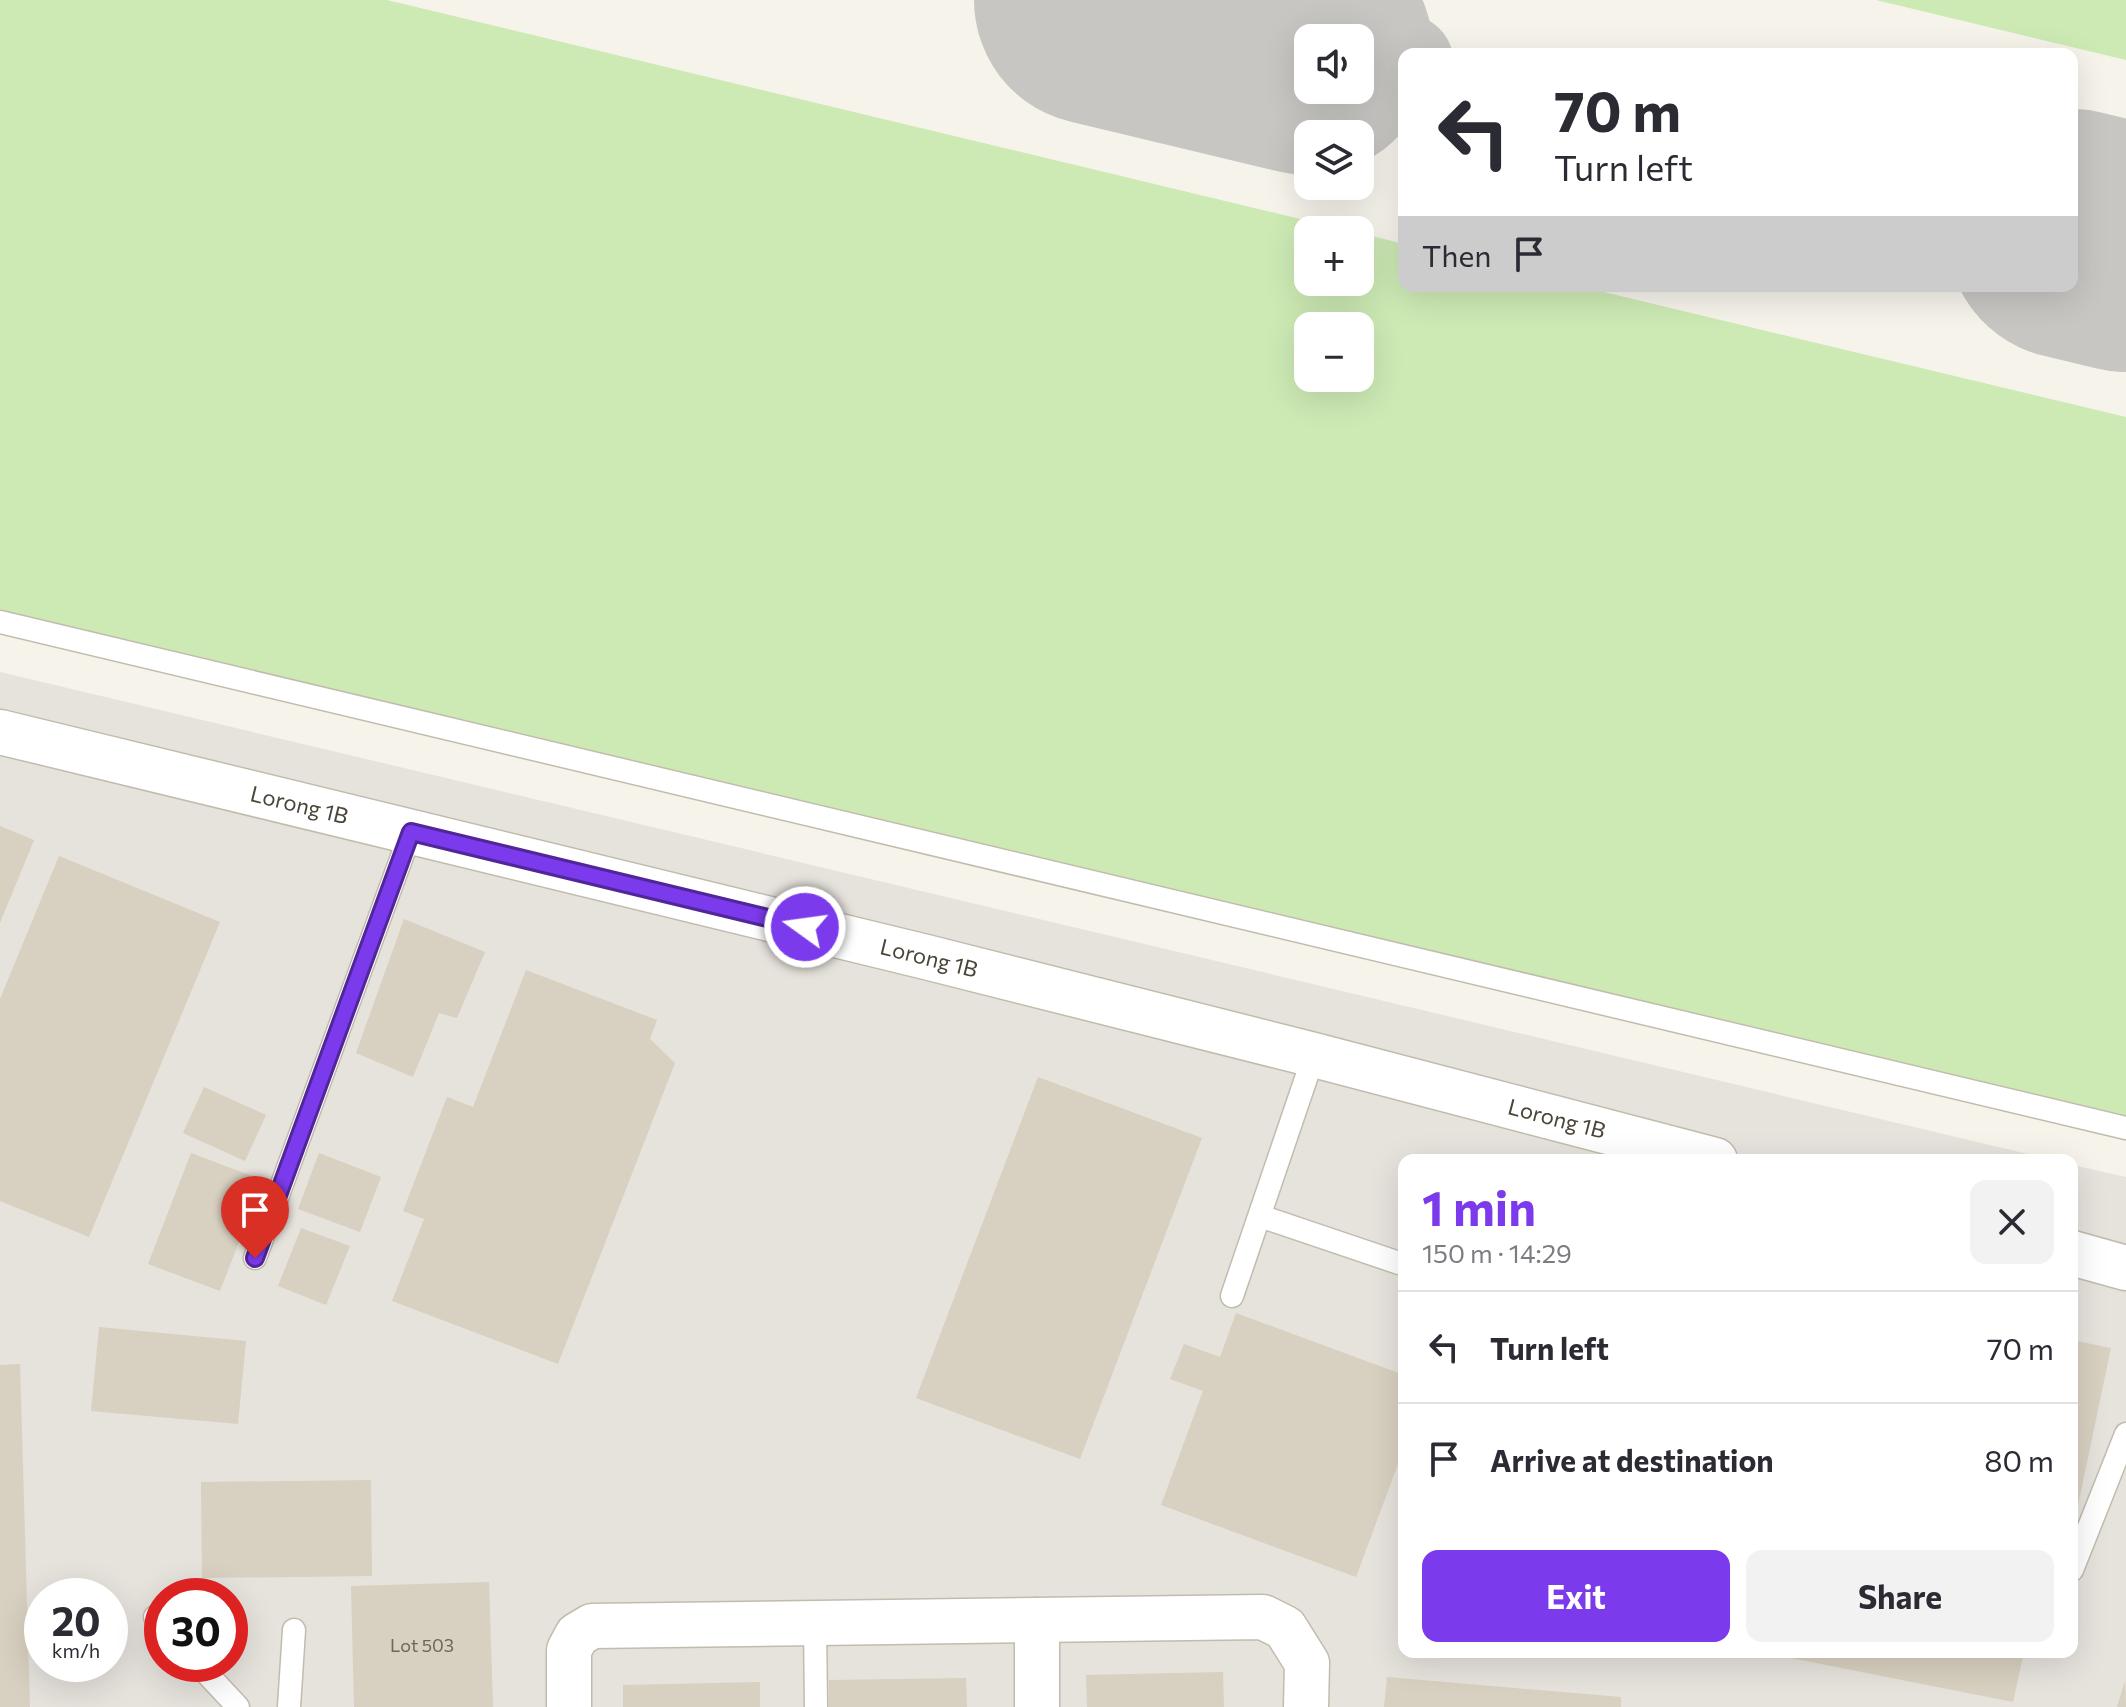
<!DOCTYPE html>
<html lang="en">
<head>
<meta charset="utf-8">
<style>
  :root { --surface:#fff; --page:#f2f2f3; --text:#2b2b33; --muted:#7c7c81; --line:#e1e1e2; --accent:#7c3aed }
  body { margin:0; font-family:Commissioner,sans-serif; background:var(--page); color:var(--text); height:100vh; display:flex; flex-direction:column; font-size:30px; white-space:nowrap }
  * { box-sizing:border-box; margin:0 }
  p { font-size:26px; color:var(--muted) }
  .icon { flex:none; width:44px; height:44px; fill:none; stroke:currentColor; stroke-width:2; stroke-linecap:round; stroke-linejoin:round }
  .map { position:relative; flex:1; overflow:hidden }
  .details { position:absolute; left:1398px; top:1154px; width:680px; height:504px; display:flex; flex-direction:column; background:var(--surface); border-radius:16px; box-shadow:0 8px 32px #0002 }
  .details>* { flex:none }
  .hud { position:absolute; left:1398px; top:48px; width:680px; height:244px; border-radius:16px; box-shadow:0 8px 32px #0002; background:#fff; color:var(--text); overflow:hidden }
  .controls { position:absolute; left:1294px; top:24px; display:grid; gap:16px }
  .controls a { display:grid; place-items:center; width:80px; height:80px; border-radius:16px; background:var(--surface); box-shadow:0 8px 32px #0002; font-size:40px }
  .speed { position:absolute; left:24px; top:1578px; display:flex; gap:16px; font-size:40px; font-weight:700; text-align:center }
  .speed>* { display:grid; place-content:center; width:104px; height:104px; border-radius:50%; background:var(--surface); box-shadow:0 8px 32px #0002; line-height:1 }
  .speed small { font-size:20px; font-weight:400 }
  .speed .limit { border:12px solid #d22; background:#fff; color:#111 }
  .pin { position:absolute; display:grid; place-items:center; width:68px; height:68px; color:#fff; margin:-82px -34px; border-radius:50% 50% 50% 0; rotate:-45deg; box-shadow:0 0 8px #0007 }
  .pin .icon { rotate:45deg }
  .me { position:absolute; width:88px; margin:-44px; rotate:284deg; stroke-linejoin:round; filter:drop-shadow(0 0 6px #0008) }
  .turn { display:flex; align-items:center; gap:28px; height:168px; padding:0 24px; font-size:36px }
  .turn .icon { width:104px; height:104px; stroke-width:2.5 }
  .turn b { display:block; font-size:56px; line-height:68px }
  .then { display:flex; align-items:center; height:76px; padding:0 24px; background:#0003; gap:16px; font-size:30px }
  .round { display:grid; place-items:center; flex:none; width:84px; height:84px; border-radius:16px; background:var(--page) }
  .headline { display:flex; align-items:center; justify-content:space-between; height:136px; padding:0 24px }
  h1 { font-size:48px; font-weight:700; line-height:60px; color:var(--accent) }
  .cta { display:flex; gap:16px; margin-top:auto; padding:16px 24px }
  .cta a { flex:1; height:92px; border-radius:16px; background:var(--accent); color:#fff; font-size:32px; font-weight:700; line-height:92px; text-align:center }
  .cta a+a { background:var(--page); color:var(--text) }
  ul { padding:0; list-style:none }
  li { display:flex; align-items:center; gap:24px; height:112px; padding:0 24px; border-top:2px solid var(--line) }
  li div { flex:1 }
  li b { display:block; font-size:30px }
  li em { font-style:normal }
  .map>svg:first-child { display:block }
</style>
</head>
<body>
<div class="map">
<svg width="2126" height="1707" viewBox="0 0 2126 1707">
  <rect width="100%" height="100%" fill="#f6f3eb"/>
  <path fill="#e6e2dc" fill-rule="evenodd" d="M0 672 2053 1160H1404V1652H2072V1165L2126 1177V1707H0ZM42 1596H110V1664H42ZM162 1596H230V1664H162Z"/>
  <path fill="#cdeab4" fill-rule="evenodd" d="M0 0H387L1346 230H1308V282H1360V233L1404 244V286H1579L2126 417V1136L0 615ZM1308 326H1360V378H1308Z
    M1876 0H2126V60Z"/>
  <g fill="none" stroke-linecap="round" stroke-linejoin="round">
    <path stroke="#c8c6c2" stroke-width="100" d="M1311 0 1404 64"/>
    <path stroke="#c8c6c2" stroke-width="250" d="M1099 0 1308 50
      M2072 234 2126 247"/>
  </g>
  <path fill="#d8d0c0" d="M0 826 34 840 0 923Z
    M59 856 220 922 89 1237 0 1201V999Z
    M404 919 485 952 457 1018 439 1013 413 1077 356 1053Z
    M526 970 657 1020 650 1039 675 1063 558 1364 392 1301 424 1219 403 1211 447 1097 473 1107Z
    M1038 1077 1202 1138 1080 1459 916 1398Z
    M204 1087 266 1115 245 1161 183 1133Z
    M191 1153 263 1180 220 1291 148 1264Z
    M319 1153 381 1177 360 1232 298 1209Z
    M301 1228 350 1246 326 1305 278 1286Z
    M1236 1313 1404 1375V1448L1356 1577 1161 1505 1203 1391 1170 1379 1184 1344 1220 1357Z
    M99 1327 246 1341 238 1424 91 1411Z
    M2072 1340 2111 1348 2073 1529H2072Z
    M20 1364 30 1707H0V1365Z
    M371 1480 372 1576 202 1578 201 1482Z
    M489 1582 493 1707H354L351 1586Z
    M1776 1652H2024L2013 1702 1775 1655Z
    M1223 1672 1224 1707H1087L1086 1675Z
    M1387 1677 1621 1697V1707H1384Z
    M966 1678 967 1707H829V1680Z
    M2125 1681 2126 1707H2117Z
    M760 1682V1707H623V1685Z"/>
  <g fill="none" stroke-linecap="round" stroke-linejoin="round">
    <g stroke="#c2bcad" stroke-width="25">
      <path id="lane" d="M0 622 2126 1128
        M1260 1216 1399 1263
        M255 1258 411 832
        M1232 1296 1314 1055
        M2072 1570 2126 1434
        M155 1617 162 1625
        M815 1623 816 1707
        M198 1664 238 1707
        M289 1707 294 1630"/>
    </g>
    <g stroke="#c2bcad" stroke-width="47">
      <g id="street">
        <path id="s1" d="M0 732 926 957 1314 1055 1715 1160"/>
        <path d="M2072 1253 2126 1268"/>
        <path d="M1037 1620V1707"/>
        <path d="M569 1707V1650L577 1635 592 1626 1263 1617 1285 1628 1307 1663 1306 1707"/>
      </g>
    </g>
    <use href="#lane" stroke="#fff" stroke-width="22"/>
    <use href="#street" stroke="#fff" stroke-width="44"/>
  </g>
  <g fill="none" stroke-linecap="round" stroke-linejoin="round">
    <g stroke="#51269a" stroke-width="20">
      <path id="route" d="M255 1258 411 832 805 927"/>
    </g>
    <use href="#route" stroke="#7c3aed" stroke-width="14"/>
  </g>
  <g text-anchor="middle" stroke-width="8" stroke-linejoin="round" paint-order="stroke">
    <g font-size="18" fill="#6e685a">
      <text x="422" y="1652">Lot 503</text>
    </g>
    <g font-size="22" fill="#4a4538" stroke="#fff">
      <text dy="8" stroke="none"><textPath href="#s1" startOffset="308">Lorong 1B</textPath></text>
      <text dy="8" stroke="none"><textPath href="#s1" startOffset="956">Lorong 1B</textPath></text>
      <text dy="8" stroke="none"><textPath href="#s1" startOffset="1604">Lorong 1B</textPath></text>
    </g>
  </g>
</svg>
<div class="controls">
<a><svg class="icon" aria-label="sound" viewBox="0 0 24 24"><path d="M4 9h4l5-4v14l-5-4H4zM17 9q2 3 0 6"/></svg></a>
<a><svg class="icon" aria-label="layers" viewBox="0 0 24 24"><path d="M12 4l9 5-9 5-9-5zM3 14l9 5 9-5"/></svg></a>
<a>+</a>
<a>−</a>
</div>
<div class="speed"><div>20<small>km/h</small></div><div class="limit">30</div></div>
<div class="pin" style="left:255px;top:1258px;background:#d93025"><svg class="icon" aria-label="arrive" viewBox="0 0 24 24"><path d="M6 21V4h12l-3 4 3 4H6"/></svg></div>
<svg class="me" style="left:805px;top:927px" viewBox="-20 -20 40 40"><circle r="17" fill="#7c3aed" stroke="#fff" stroke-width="3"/><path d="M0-11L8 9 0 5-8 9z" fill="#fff"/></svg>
<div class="hud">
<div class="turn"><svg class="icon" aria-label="left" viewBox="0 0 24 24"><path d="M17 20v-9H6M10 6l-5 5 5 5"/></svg><div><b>70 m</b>Turn left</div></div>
<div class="then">Then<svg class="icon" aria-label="arrive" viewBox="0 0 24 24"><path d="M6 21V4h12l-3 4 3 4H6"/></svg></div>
</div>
<section class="details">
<div class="headline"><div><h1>1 min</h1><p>150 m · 14:29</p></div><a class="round"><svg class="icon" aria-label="close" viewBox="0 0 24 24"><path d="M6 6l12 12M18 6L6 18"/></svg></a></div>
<ul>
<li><svg class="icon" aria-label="left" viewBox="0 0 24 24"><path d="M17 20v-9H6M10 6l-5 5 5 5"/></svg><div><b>Turn left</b></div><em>70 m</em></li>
<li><svg class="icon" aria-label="arrive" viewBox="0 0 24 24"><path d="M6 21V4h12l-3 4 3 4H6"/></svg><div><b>Arrive at destination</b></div><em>80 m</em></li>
</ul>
<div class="cta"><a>Exit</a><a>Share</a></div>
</section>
</div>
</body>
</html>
